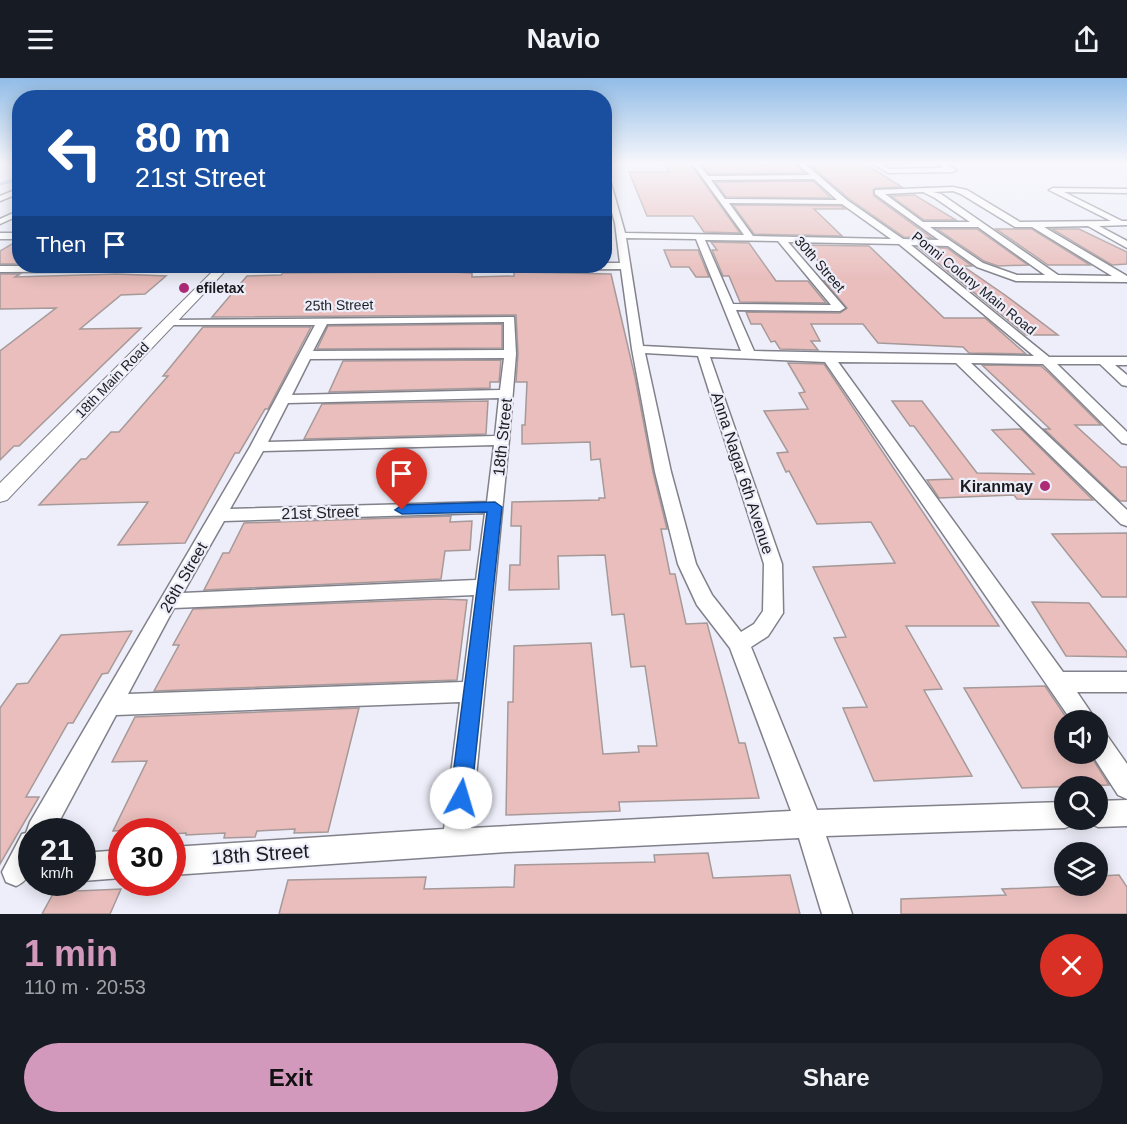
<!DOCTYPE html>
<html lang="en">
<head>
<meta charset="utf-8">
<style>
  :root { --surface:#171b24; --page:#20242c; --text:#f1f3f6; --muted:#9ea1a6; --accent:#d299bc }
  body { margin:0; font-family:Arial,sans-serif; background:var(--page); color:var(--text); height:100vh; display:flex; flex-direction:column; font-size:22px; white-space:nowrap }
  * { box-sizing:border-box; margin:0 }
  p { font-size:20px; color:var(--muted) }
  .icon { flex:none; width:33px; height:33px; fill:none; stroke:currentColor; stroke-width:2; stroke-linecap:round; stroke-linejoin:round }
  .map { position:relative; height:836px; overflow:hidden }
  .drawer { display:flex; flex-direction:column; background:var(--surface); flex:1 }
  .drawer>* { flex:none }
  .guide { position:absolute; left:12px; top:12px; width:600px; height:183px; border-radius:24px; box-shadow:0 3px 15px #0003; background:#1a4fa0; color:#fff; overflow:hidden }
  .controls { position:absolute; left:1054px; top:632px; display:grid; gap:12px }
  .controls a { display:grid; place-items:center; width:54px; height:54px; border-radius:50%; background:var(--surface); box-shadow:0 3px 15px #0003; font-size:30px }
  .speed { position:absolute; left:18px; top:740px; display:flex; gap:12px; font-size:30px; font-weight:700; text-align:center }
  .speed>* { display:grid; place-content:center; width:78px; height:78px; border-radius:50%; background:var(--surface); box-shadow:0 3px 15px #0003; line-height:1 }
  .speed small { font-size:15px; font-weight:400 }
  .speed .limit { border:9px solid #d22; background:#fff; color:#111 }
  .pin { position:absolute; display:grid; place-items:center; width:51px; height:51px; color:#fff; margin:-62px -26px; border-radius:50% 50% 50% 0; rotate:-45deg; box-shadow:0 0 6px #0007 }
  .pin .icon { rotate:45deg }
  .me { position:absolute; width:66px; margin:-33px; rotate:6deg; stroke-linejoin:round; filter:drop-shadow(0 0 4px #0008) }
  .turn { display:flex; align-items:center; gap:21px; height:126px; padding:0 24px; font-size:27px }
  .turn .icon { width:78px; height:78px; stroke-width:2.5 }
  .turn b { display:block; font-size:42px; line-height:51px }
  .then { display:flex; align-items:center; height:57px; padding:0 24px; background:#0003; gap:12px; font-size:22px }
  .round { display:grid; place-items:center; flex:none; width:63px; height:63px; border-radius:32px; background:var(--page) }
  .headline { display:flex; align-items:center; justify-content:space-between; height:102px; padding:0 24px }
  h1 { font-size:36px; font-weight:700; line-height:45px; color:var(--accent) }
  .button { display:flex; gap:12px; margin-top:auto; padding:12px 24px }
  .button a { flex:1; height:69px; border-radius:36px; background:var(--accent); color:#111; font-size:24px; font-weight:700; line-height:69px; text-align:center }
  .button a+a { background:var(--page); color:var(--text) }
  header { display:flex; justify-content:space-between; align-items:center; height:78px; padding:0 24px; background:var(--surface); font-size:27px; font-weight:700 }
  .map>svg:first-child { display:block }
</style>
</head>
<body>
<header><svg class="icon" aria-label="menu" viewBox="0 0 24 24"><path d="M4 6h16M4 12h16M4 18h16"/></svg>Navio<svg class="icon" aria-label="share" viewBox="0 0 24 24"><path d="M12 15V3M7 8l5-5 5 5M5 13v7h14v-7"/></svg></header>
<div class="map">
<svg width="1127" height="836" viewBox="0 0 1127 836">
  <rect width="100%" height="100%" fill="#edeef9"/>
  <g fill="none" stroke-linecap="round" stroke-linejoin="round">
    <path stroke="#b0c7e5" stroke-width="3" d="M0 106 20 101"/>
  </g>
  <path fill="#e9bebc" stroke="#a69999" stroke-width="1.5" d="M663 85H690L740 155 704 154 693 138H647L629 94H669Z
    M701 85H795L804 95 709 96Z
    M808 85H864L902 109 875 110 873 112 874 118 932 160 904 159 848 120Z
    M813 103 831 120 726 119 715 104Z
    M915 117 916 118 956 142H924L891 118Z
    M733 127 841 128 845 131H814L842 158 754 156Z
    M937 151H977L1028 187 998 188 984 183Z
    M996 151H1032L1090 187H1048Z
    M1052 151H1079L1127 174V186L1112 187Z
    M17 163H20V186H0V173Z
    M711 164 749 165 776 203H808L826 225 740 224 729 198H723L712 172H717Z
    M805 167 869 168 944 240H985L1026 276 969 275 963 269 878 265 863 246H811L820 263H811L818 272 780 271 775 263 771 264 761 246H751L746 234 840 235 847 230 824 203H835Z
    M918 169 947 170 972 188H963L1005 217 1058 257H1026Z
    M664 172H698L709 199H696L689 189H671Z
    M453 194 472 195V199L514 198V194L611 196 635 299 653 394 667 451H661L670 496H675L686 546 707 545 739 665H745L759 720 619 724 620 733 506 737 508 624H513L514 568 591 565 603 676 639 674 638 668H657L645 588 631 589 624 536 612 537 605 477 558 478 559 511 509 512 510 487H520L521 448H511L512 424 599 422V420H605L600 381 591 382 590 364 522 366V347H525L527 304H516L518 276 516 237 212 239 247 198 281 197 283 195Z
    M0 196H20L15 199 117 196 166 198 145 216 121 217 80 251 141 250 19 368H14L0 382V273L56 230 0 231Z
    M502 246V270L317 271 328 248Z
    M203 249H311L268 331H265L239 375H235L185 465 118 467 148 424 39 427 81 381H86L111 354H119L168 298H163Z
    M501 282 499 304H490V310L329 314 343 283Z
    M788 285 824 286 999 548H906L942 611 924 612 972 698 874 703 843 630 867 629 834 560 846 559 813 489 895 485 871 444 817 446 789 393 786 394 777 375 788 374 764 333 808 331 799 315 805 314Z
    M982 287 1041 288 1049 295 1101 347H1075L1121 389H1127V423H1120L1044 351H1050Z
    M488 323 486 356 304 361 322 326Z
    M892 323H922L977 395 1034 396 992 352 1021 351 1093 422 1017 421 1014 417 939 420 927 402 953 401 914 348H910Z
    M451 438 450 444 472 443 470 472 445 473 441 501 204 512 223 475H229L244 445Z
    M1127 455V519H1102L1052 456Z
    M440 521 467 522 457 602 154 613 179 567H173L193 531Z
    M1032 524 1089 525 1127 574V579L1066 578Z
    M132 553 108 595 102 596 73 645H68L26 719H39L0 786V630L17 606 28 605 61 557Z
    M1045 608 1068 642H1065V675H1089L1109 707 1022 710 964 610Z
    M359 630 328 754 294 755 295 751 257 753 255 759 224 760 225 755 186 757V755L172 756V753L157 751 113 753 147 683 112 684 135 639Z
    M708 775 713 800 790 797 800 836H279L288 802 426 799 424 811 514 809 515 787 655 784 654 777Z
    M1119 797 1127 809V836H901V821L1006 817 1002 811 1098 807V798Z
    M121 811 110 836H42L54 814Z"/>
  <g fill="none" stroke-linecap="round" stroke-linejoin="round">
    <g stroke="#81818b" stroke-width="3">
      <path id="minor" d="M692 85H698L708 98 810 97 797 85H804L847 122 903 161 939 162 875 116V112L953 109 967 112 1020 144 1111 143 1049 112 1053 110 1127 111V115L1064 114 1122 143H1127V147L1099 148 1127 163V170L1088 148 1044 149 1127 198V204L1016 203 977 189 948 168 911 167 1049 279H1127V287H1115L1127 297V308L1122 307 1100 286H1057L1127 354V366L1122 365 1043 286 971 285 1127 432V448L1121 446 956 285 838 284 1063 594H1127V614H1077L1096 642H1071L825 284 710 279 782 486 783 535 768 558 751 569 817 732 1065 724V741H1076L1074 746 1065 750 826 758 852 836H822L799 760 507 774 172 797V769L444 751 460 624 116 637 54 753H32C32 773 38 799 16 808L6 804 2 794 22 756 26 755 30 744 250 369 315 247H164V243L168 242 514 239 516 276 509 362 471 750 791 733 730 570 697 527 678 486 655 394 632 271 621 191 0 194V188H604V185H620L615 145 604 105V89L607 91 625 155 744 157ZM814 101 837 122 725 121 711 102ZM953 113 961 116 1015 149H1032L1112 198 1058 197 941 116 933 114ZM923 114 935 120 970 144H923L885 116ZM729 125 842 126 891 161 753 158ZM930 149H978L1045 197H1017L983 185ZM626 160 696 161 741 273 643 268ZM705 162 778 163 831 227 733 226ZM788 164 899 166 1034 278 754 273 736 232 840 233 845 230ZM504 244V272L313 273 327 246ZM645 275 698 278 764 486 763 533 754 546 741 554 712 517 696 486 671 394ZM504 280 500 312 292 317 310 281ZM499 320 495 358 268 364 288 325ZM494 367 487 424 230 431 263 373ZM485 435 476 502 183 515 224 443ZM474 517 463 604 128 616 174 530Z
        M872 85H880L889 91 944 90 936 85H945L956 92 953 94 888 95Z
        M20 110V115L0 123V118Z
        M20 132V137L0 146V141Z
        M0 155H20V161H0Z
        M1098 653 1106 656 1127 686V721L1118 717 1091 675H1098Z
        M1127 722V748L1098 749 1089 745 1087 741H1098V723Z
        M122 772V800L82 803V775Z"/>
    </g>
    <g stroke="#81818b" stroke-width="2">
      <path id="tertiary" d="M218 188H230L7 422 0 424V405Z"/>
    </g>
    <use href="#minor" fill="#fff" fill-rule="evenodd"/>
    <use href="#tertiary" fill="#fff" fill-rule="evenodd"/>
  </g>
  <linearGradient id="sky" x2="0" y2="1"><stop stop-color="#91bce7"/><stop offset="0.42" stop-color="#f7f7fc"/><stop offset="1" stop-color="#f7f7fc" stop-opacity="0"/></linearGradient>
  <rect width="1127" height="202" fill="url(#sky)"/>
  <path fill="#1a73e8" stroke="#114b97" stroke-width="1.5" d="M495 424 502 429 471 720 468 728 461 731 453 728 450 720 487 434 402 436 395 432 402 427Z"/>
  <g fill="#ac2a76" stroke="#edeef9" stroke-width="2">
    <circle cx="184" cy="210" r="6"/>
    <circle cx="1045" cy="408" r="6"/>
  </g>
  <g text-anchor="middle" stroke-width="4.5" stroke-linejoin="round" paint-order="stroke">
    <g font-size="14" fill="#1c1c20" stroke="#edeef9">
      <text transform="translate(820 186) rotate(49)" y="5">30th Street</text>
      <text transform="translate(974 205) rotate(39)" y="5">Ponni Colony Main Road</text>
      <text transform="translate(339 227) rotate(-1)" y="5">25th Street</text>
      <text transform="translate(112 302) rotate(-46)" y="5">18th Main Road</text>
    </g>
    <g font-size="14" font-weight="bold" fill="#1c1c20" stroke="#edeef9" text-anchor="start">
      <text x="196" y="215">efiletax</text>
    </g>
    <g font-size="16" fill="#1c1c20" stroke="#edeef9">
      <text transform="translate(502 359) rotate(-84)" y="6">18th Street</text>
      <text transform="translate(743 395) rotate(72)" y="6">Anna Nagar 6th Avenue</text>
      <text transform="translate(320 434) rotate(-2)" y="6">21st Street</text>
      <text transform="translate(183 499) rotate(-60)" y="6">26th Street</text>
    </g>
    <g font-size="16" font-weight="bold" fill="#1c1c20" stroke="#edeef9" text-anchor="end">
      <text x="1033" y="414">Kiranmay</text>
    </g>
    <g font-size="20" fill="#1c1c20" stroke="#edeef9">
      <text transform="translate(260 776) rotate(-4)" y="7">18th Street</text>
    </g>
  </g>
</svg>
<div class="controls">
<a><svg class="icon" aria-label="sound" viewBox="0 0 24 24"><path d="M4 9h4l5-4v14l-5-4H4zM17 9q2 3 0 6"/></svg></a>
<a><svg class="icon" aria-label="search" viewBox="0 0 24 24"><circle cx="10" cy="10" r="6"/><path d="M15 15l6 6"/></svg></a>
<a><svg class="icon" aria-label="layers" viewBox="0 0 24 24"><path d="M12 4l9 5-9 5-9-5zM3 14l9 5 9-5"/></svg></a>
</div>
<div class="speed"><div>21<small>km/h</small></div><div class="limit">30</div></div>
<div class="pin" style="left:402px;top:432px;background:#d93025"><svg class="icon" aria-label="arrive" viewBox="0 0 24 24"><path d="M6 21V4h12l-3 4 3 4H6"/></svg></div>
<svg class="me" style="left:461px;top:720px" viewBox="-20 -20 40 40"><circle r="19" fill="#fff"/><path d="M0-13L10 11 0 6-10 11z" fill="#1a73e8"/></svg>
<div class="guide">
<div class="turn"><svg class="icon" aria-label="left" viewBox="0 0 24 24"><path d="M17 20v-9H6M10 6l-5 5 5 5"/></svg><div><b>80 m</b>21st Street</div></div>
<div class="then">Then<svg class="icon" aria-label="arrive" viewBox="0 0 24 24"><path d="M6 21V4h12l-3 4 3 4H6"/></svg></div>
</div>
</div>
<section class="drawer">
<div class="headline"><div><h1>1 min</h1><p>110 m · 20:53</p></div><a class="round" style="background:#d93025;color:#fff"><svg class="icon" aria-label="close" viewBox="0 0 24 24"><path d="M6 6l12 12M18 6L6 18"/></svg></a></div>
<div class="button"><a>Exit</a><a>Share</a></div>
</section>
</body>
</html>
